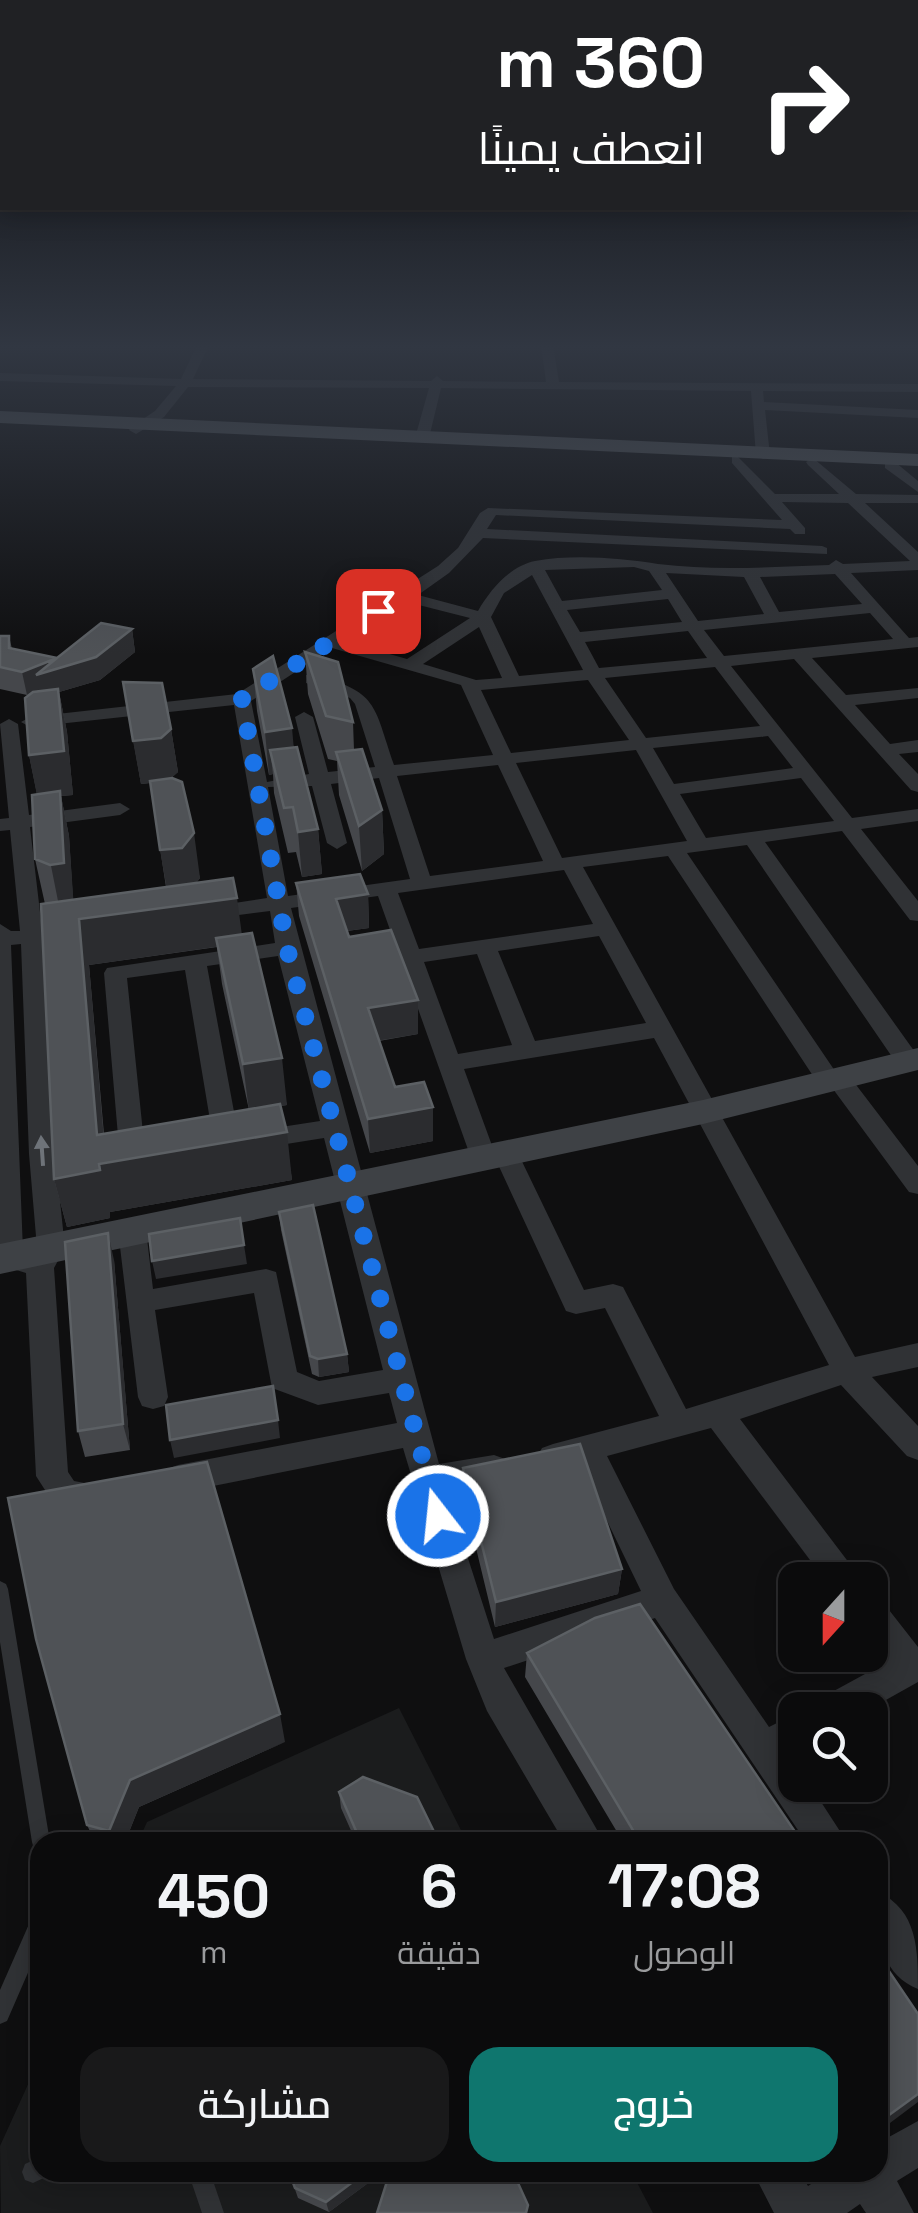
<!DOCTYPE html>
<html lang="ar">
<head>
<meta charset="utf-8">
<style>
  :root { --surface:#0b0b0c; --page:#19191a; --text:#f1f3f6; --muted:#9a9b9d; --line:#2b2b2d; --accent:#0f766e }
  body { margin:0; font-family:"Space Grotesk",Cairo,sans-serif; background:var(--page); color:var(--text); direction:rtl; height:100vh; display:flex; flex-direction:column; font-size:38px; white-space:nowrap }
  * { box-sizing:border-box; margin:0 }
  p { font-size:32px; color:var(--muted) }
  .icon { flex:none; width:55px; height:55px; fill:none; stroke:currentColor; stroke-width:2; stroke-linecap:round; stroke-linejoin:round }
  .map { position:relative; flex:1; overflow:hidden; direction:ltr }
  .sheet { position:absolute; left:30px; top:1832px; width:858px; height:350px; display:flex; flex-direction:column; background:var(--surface); border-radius:30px; box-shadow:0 5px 25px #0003,0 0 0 2px var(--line); direction:rtl }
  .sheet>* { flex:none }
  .top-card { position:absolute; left:0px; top:0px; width:920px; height:210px; box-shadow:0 5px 25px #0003,0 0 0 2px var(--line); direction:rtl; background:#202124; color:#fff; overflow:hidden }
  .needle { width:65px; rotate:201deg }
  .buttons { position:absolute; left:778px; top:1562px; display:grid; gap:20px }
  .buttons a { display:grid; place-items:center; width:110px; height:110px; border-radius:20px; background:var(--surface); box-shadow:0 5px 25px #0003,0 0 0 2px var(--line); font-size:50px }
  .pin { position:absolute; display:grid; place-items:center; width:85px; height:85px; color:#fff; margin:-42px; border-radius:20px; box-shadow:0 5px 15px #0006 }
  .me { position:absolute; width:110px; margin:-55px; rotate:344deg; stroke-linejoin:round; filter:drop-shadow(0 0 8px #0008) }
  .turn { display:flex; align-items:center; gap:35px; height:210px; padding:0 50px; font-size:45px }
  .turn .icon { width:130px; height:130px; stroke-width:2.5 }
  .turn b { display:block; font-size:70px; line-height:85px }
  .eta { display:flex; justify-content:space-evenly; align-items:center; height:170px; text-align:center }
  .eta b { font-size:60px; font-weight:600; line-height:70px }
  .action { display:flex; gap:20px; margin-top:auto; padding:20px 50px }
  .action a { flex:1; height:115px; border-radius:30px; background:var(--accent); color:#fff; font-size:40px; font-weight:600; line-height:115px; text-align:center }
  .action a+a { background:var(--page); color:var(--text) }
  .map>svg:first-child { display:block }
</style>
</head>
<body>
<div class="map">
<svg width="918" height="2213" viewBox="0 0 918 2213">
  <rect width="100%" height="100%" fill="#0f0f10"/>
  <path fill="#1b1c1d" d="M399 1708 467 1842H138L147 1822Z
    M40 2058V2172L632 2173 653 2213H1L0 2146Z"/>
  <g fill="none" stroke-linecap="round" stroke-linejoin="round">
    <path fill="#303235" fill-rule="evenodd" d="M0 1581 6 1584 8 1589 50 1842H40V1851L34 1849 32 1842 0 1642Z
      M265 1830 272 1832 274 1839 273 1842H255L258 1832Z
      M40 1912V1945L7 2021 0 2024V1990L33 1915Z
      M40 2157V2172H49L48 2176 33 2183 25 2180 22 2172 25 2164Z
      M188 2172H210L224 2213H202Z"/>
    <path fill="#303235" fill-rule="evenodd" d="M197 345H209L193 379 431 381 437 376 443 381 546 382 541 345H553L559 382 918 384V392L763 391 764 402 918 410V418L765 410 770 455 763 459 756 455 751 391 441 388 429 438 422 442 415 438 429 388 188 387 164 417 136 434 129 430 131 427 155 411 176 386 0 381V373L181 379Z
      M737 456 775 494H839L808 465 806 462 813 458 856 494 918 495V503H865L918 552V570L851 573 909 638 918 637V647L812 658 846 695 918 688V698L855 705 890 744 918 740V752L899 754 918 774V792L911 790 794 659 731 666 852 818 918 809V821L861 829 918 901V921L910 920 842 831 765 842 917 1055V1067H899L747 845 687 853 835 1071 847 1073 918 1166V1194L909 1192 833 1089 821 1088 668 856 583 867 855 1357 918 1343V1367L872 1377 918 1426V1460L907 1456 841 1385 740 1419 862 1580H825L711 1428 607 1456 674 1589 769 1727 795 1714V1752L789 1755 795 1764V1785H810L847 1842H806L655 1618 504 1668 604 1842H564L487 1711 466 1659 403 1448 178 1493 167 1489 162 1479 167 1469 178 1465 397 1423 389 1393 318 1405 272 1388 254 1293 155 1310 168 1397 164 1406 153 1409 142 1406 138 1397 118 1230 122 1223H142L146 1230 153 1289 266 1269 276 1272 297 1372 319 1381 383 1370 324 1138 255 1149 242 1140 255 1131 320 1121 278 956 207 966 240 1144 227 1153 214 1144 185 970 127 978 145 1152 150 1159 137 1168 124 1165 120 1159 104 973 107 968 275 943 270 911 208 919 197 913 208 907 267 898 234 705 30 727 21 722 30 717 237 694 438 566 458 548 480 513 488 508 782 520 732 463V457ZM782 502 848 503 910 561 843 564 836 560 829 565C772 567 714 571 658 564 620 558 574 554 535 561 510 566 490 590 478 611L418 595 449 573 483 538 827 554V548L822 546 487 529 496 515 790 529 795 534H805V528ZM634 567 649 571 662 590 562 601 545 570ZM666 573 744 577 764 614 698 621ZM835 574 862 604 779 612 760 577ZM532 575 583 670 519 676 491 617 504 593ZM668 599 682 622 580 632 567 610ZM407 602 470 618 407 659 344 641ZM870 613 893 639 724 656 704 630ZM479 627 502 678 476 680 423 664ZM688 631 707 658 599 668 585 642ZM332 648 461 685 493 755 394 765C373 704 379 692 312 674L306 675V683L350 698 355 704 375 767 328 772 313 717 304 712 295 717 309 774 267 782 251 701ZM715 667 760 726 646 738 605 678ZM588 680 629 740 511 753 481 690ZM768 736 793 768 674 784 653 748ZM636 750 687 841 562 858 516 763ZM498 765 543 861 430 876 397 776ZM379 778 410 879 288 896 268 787 312 786 327 843 337 849 347 843 331 784ZM801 778 834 821 706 838 680 794ZM564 870 593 924 419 949 398 893ZM378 896 471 1158 484 1167 496 1160 566 1311 576 1314 605 1308 659 1416 553 1444 542 1448 537 1457 542 1466 553 1470 579 1463 641 1591 494 1639 446 1490 505 1477 510 1468 505 1459 494 1455 439 1464 291 908ZM599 936 646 1023 535 1041 498 951ZM477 954 512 1045 458 1054 424 962ZM654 1038 829 1365 686 1409 623 1287 613 1284 584 1290 515 1147 506 1144 494 1151 464 1069Z
      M885 462H895L918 481V492L885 468Z
      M9 719 18 724 29 815 120 803 130 809 120 815 30 827 42 929 56 935 43 942 55 1154 65 1248 54 1268 68 1472 74 1481 100 1486 105 1496 100 1506 89 1510 54 1504 36 1476 26 1273 0 1265V924L11 931H20L10 830 0 831V819L9 818 0 724ZM21 944 29 1154 37 1248 33 1255 23 1251 11 945Z
      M870 1596 882 1601 918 1647V1682L868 1710H816L821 1698 887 1662 870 1639Z
      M878 1892C918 1910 918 1951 918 1989 878 1973 876 1930 878 1892Z
      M918 2121V2168L897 2181 914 2213H866L860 2204 847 2213H774L753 2172H800L808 2186 830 2172H878V2143Z"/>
    <path fill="#3e4145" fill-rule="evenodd" d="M918 1048V1070L703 1124 0 1274V1244L703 1100Z"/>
    <path fill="#4c5054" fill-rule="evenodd" d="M0 411 918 454V466L0 423Z"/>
  </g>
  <path fill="#45474b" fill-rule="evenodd" d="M132 629 135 652 100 680 59 692 67 732 73 795 61 796 69 836 73 900 166 887 150 783 141 784 123 682 171 729 178 772 171 778 200 878 196 883 242 934 287 1105 281 1106 292 1180 110 1212V1218L67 1227 54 1179 45 904 35 859 37 794 29 755 32 693 27 695 0 689V636H9L12 649 57 658ZM217 947 222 984 249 1110 104 1134 89 965Z
    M305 652 353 722 354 750 382 810 384 854 362 871 339 795 337 761 328 759 308 694Z
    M253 669 294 747 318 829 322 874 302 877 296 852 288 853 274 793 273 774 269 775 257 711Z
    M296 883 368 894 369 928 347 931 349 937 418 1000V1034L379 1041 395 1087 433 1107V1141L370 1153 299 916Z
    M279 1212 347 1354 349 1372 319 1377 312 1374 281 1230Z
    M114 1260 130 1450 85 1457 78 1431Z
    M463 1468 622 1569 618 1594 495 1627 463 1494Z
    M527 1653 802 1842H623L525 1677Z
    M285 1742 139 1807 125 1842H95L87 1825Z
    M339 1792 439 1842 353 1835 341 1808Z
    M289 2172H383L329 2212 298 2198Z"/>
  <path fill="#2b2c2f" d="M132 629 135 652 100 680 59 692 67 732 73 795 61 796 69 836 74 909 60 911 29 755 41 698 39 690 27 695 22 672Z
    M292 728 296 772 270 750 273 774 269 775 265 732Z
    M171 729 178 772 168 781 141 784 133 741Z
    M382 810 384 854 362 871 359 826Z
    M318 829 322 874 302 877 298 832Z
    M194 833 200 878 189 893 168 896 160 850Z
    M368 894 369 928 338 932 336 899Z
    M237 898 243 943 89 965 106 1163 287 1132 292 1180 110 1212V1218L67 1227 54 1179 99 1164 79 919Z
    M418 1000V1034L370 1042 368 1008Z
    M282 1058 287 1105 249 1111 243 1064Z
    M433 1107V1141L370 1153 368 1119Z
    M108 1233 114 1260 130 1450 123 1424Z
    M244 1245 247 1264 156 1279 152 1261Z
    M347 1354 349 1372 319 1377 318 1359Z
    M278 1420 280 1438 174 1458 170 1440Z
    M622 1569 618 1594 495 1627 496 1602Z
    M280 1714 285 1742 139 1807 125 1842H113L109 1831 130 1780Z
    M918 2094V2102L878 2132V2123Z
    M366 2172H383L329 2212 326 2202Z"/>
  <path fill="#4f5256" stroke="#5c6064" stroke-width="2.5" d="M101 623 132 629 96 657 36 675 57 658 22 672 0 667V636H9V648L57 658Z
    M305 652 338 662 353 722 326 716Z
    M273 656 292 728 265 732 253 669Z
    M123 682 162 683 171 729 161 738 133 741Z
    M58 689 64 751 29 755 25 698 33 692Z
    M297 747 318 829 298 832 293 807 284 808 270 750Z
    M362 749 382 810 359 826 336 752Z
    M172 778 182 782 194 833 182 848 160 850 150 781Z
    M60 791 64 863 50 865 35 859 32 795Z
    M360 874 368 894 336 899 349 937 391 930 418 1000 368 1008 395 1087 424 1082 433 1107 368 1119 296 883Z
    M233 878 237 898 79 919 97 1135 280 1104 287 1132 99 1164 100 1170 54 1179 41 904Z
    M252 933 282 1058 243 1064 216 938Z
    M313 1205 347 1354 318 1359 310 1356 279 1212Z
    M240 1218 244 1245 152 1261 149 1234Z
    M108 1233 123 1424 78 1431 65 1242Z
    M273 1386 278 1420 170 1440 166 1405Z
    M580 1444 622 1569 496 1602 463 1468Z
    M207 1462 280 1714 130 1780 109 1831 87 1825 36 1639 8 1498Z
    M640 1604 802 1842H640L527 1653 595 1618Z
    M363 1777 417 1797 439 1842H338L357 1833 339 1792Z
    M878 1955 918 2014V2094L878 2123Z
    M289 2172H366L326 2202 295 2188Z
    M390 2172H513L528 2205 526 2213H377Z"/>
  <defs><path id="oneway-solid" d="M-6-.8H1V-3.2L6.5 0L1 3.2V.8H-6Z" transform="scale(2.5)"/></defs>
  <use fill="#6e7379" href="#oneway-solid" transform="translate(42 1151) rotate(-94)"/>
  <linearGradient id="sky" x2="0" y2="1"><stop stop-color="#080809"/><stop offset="0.53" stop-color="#313742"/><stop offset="1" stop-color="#313742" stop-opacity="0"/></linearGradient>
  <rect width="918" height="655" fill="url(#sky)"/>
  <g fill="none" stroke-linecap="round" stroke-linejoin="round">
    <path stroke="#1a73e8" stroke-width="18" stroke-dasharray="0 32.4" d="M378 611 242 699 287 948 438 1516"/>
  </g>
</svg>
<div class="buttons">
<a><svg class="needle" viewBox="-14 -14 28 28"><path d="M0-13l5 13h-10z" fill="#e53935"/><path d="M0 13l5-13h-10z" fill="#9a9b9d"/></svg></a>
<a><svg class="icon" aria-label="search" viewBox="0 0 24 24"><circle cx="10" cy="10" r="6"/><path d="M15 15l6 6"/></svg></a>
</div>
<div class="pin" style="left:378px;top:611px;background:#d93025"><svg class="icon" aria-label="arrive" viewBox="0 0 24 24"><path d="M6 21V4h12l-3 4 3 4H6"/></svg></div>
<svg class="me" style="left:438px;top:1516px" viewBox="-20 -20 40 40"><circle r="17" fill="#1a73e8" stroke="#fff" stroke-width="3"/><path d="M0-11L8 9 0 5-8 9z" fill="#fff"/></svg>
<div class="top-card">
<div class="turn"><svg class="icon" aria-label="right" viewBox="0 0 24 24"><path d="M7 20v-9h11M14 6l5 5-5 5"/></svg><div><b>360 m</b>انعطف يمينًا</div></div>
</div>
<section class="sheet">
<div class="eta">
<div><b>17:08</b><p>الوصول</p></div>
<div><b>6</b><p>دقيقة</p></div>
<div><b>450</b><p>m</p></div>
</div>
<div class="action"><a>خروج</a><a>مشاركة</a></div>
</section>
</div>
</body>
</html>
